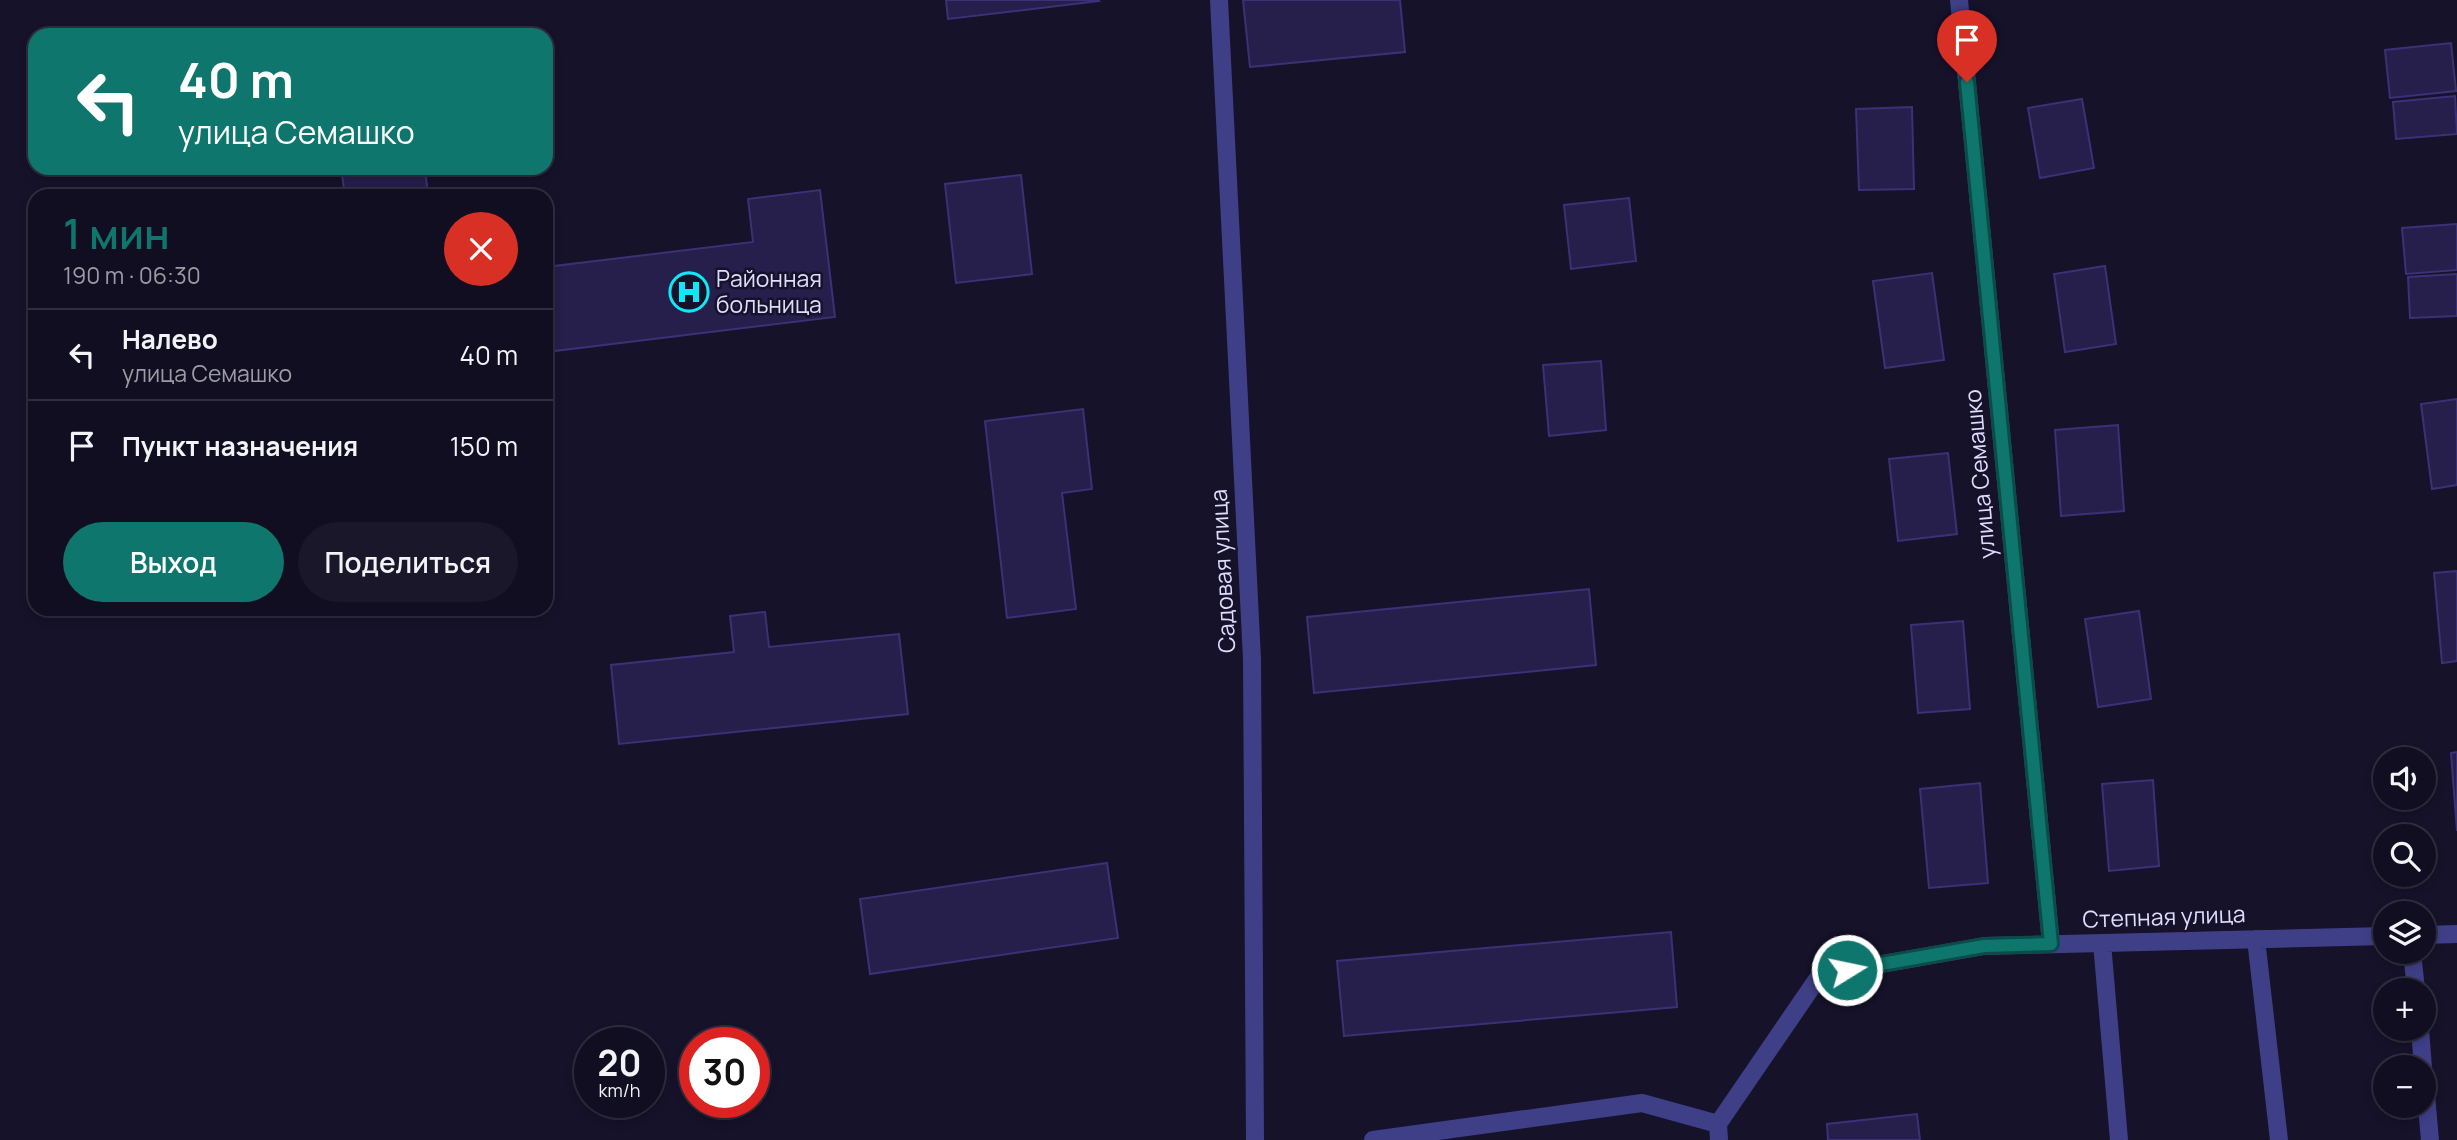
<!DOCTYPE html>
<html lang="ru">
<head>
<meta charset="utf-8">
<style>
  :root { --surface:#100e20; --page:#191729; --text:#f1f3f6; --muted:#9c9ca5; --line:#302e3e; --accent:#0f766e }
  body { margin:0; font-family:Manrope,sans-serif; background:var(--page); color:var(--text); height:100vh; display:flex; flex-direction:column; font-size:26px; white-space:nowrap }
  * { box-sizing:border-box; margin:0 }
  p { font-size:23px; color:var(--muted) }
  .icon { flex:none; width:38px; height:38px; fill:none; stroke:currentColor; stroke-width:2; stroke-linecap:round; stroke-linejoin:round }
  .map { position:relative; flex:1; overflow:hidden }
  .sheet { position:absolute; left:28px; top:189px; width:525px; height:427px; display:flex; flex-direction:column; background:var(--surface); border-radius:21px; box-shadow:0 4px 10px #0003,0 0 0 2px var(--line) }
  .sheet>* { flex:none }
  .banner { position:absolute; left:28px; top:28px; width:525px; height:147px; border-radius:21px; box-shadow:0 4px 10px #0003,0 0 0 2px var(--line); background:#0f766e; color:#fff; overflow:hidden }
  .controls { position:absolute; left:2373px; top:747px; display:grid; gap:14px }
  .controls a { display:grid; place-items:center; width:63px; height:63px; border-radius:50%; background:var(--surface); box-shadow:0 4px 10px #0003,0 0 0 2px var(--line); font-size:35px }
  .speed { position:absolute; left:574px; top:1027px; display:flex; gap:14px; font-size:35px; font-weight:700; text-align:center }
  .speed>* { display:grid; place-content:center; width:91px; height:91px; border-radius:50%; background:var(--surface); box-shadow:0 4px 10px #0003,0 0 0 2px var(--line); line-height:1 }
  .speed small { font-size:18px; font-weight:400 }
  .speed .limit { border:10px solid #d22; background:#fff; color:#111 }
  .pin { position:absolute; display:grid; place-items:center; width:60px; height:60px; color:#fff; margin:-72px -30px; border-radius:50% 50% 50% 0; rotate:-45deg; box-shadow:0 0 7px #0007 }
  .pin .icon { rotate:45deg }
  .me { position:absolute; width:77px; margin:-38px; rotate:80deg; stroke-linejoin:round; filter:drop-shadow(0 0 5px #0008) }
  .turn { display:flex; align-items:center; gap:24px; height:147px; padding:0 35px; font-size:32px }
  .turn .icon { width:91px; height:91px; stroke-width:2.5 }
  .turn b { display:block; font-size:49px; line-height:60px }
  .round { display:grid; place-items:center; flex:none; width:74px; height:74px; border-radius:37px; background:var(--page) }
  .head { display:flex; align-items:center; justify-content:space-between; height:119px; padding:0 35px }
  h1 { font-size:42px; font-weight:600; line-height:52px; color:var(--accent) }
  .action { display:flex; gap:14px; margin-top:auto; padding:14px 35px }
  .action a { flex:1; height:80px; border-radius:42px; background:var(--accent); color:#fff; font-size:28px; font-weight:600; line-height:80px; text-align:center }
  .action a+a { background:var(--page); color:var(--text) }
  ul { padding:0; list-style:none }
  li { display:flex; align-items:center; gap:21px; height:91px; padding:0 35px; border-top:2px solid var(--line) }
  li div { flex:1 }
  li b { display:block; font-size:26px }
  li em { font-style:normal }
  .map>svg:first-child { display:block }
</style>
</head>
<body>
<div class="map">
<svg width="2457" height="1140" viewBox="0 0 2457 1140">
  <rect width="100%" height="100%" fill="#15122a"/>
  <path fill="#261e4b" stroke="#3c3176" stroke-width="2" d="M946 0H1098L1099 1 948 19Z
    M1243 0H1400L1405 52 1250 67Z
    M2451 43 2456 91 2390 98 2385 50Z
    M2455 96 2457 134 2396 139 2393 102Z
    M2082 99 2094 168 2040 178 2028 108Z
    M1912 107 1914 189 1859 190 1856 109Z
    M341 168H425L428 196H345Z
    M1021 175 1032 274 956 283 945 184Z
    M820 190 835 317 546 352V267L753 242 748 199Z
    M1629 198 1636 261 1571 269 1564 205Z
    M2457 224V270L2406 274 2402 228Z
    M2105 266 2116 344 2065 352 2054 274Z
    M1932 273 1944 360 1885 368 1873 281Z
    M2457 274V316L2410 318 2408 277Z
    M1601 361 1606 430 1549 436 1543 365Z
    M2457 399V485L2432 489 2421 404Z
    M1083 409 1092 489 1062 493 1076 609 1007 618 985 421Z
    M2118 425 2124 511 2061 516 2055 430Z
    M1948 453 1957 534 1898 541 1889 459Z
    M2457 571V661L2442 663 2434 573Z
    M1589 589 1596 665 1314 693 1307 617Z
    M2139 611 2151 699 2098 707 2085 619Z
    M765 612 769 647 899 634 908 714 619 744 611 665 734 652 730 616Z
    M1963 621 1970 709 1918 713 1911 625Z
    M2457 752V831L2451 753Z
    M2153 780 2159 866 2109 871 2102 784Z
    M1980 783 1988 883 1929 888 1920 789Z
    M1107 863 1118 938 870 974 860 899Z
    M1671 932 1677 1007 1344 1036 1337 961Z
    M1917 1114 1920 1140H1828L1827 1124Z"/>
  <g fill="none" stroke-linecap="round" stroke-linejoin="round">
    <path stroke="#3f3f88" stroke-width="18" d="M1219 0 1252 659 1255 1140
      M1959 0 2051 944
      M2424 935 2457 934
      M2256 939 2279 1140
      M2102 943 2119 1140
      M2412 952 2416 990
      M2420 1029 2423 1068
      M2424 1073 2430 1140
      M1373 1140 1642 1103 1718 1124
      M1719 1140 1718 1124 1820 975 1984 946 2385 936"/>
  </g>
  <g fill="none" stroke-linecap="round" stroke-linejoin="round">
    <g stroke="#0a4d48" stroke-width="18">
      <path id="route" d="M1847 970 1984 946 2051 944 1967 82"/>
    </g>
    <use href="#route" stroke="#0f766e" stroke-width="12"/>
  </g>
  <defs>
    <g id="hospital-ring" transform="scale(2.0125)"><circle r="9.5" fill="#15122a" stroke="#0fe8f7" stroke-width="1.5"/><path d="M-5-5h3v3.5h4V-5h3V5h-3V1.5h-4V5h-3Z" fill="#0fe8f7"/></g>
  </defs>
  <g fill-rule="evenodd">
    <use href="#hospital-ring" x="689" y="292"/>
  </g>
  <g text-anchor="middle" stroke-width="5" stroke-linejoin="round" paint-order="stroke">
    <g font-size="23" fill="#dfdcfe" stroke="#15122a" text-anchor="start">
      <text x="716" y="287">Районная<tspan x="716" dy="26">больница</tspan></text>
    </g>
    <g font-size="23" fill="#dfdcfe" stroke="#15122a">
      <text transform="translate(1980 474) rotate(-95)" y="8">улица Семашко</text>
      <text transform="translate(1223 571) rotate(-93)" y="8">Садовая улица</text>
      <text transform="translate(2164 917) rotate(-2)" y="8">Степная улица</text>
    </g>
  </g>
</svg>
<div class="controls">
<a><svg class="icon" aria-label="sound" viewBox="0 0 24 24"><path d="M4 9h4l5-4v14l-5-4H4zM17 9q2 3 0 6"/></svg></a>
<a><svg class="icon" aria-label="search" viewBox="0 0 24 24"><circle cx="10" cy="10" r="6"/><path d="M15 15l6 6"/></svg></a>
<a><svg class="icon" aria-label="layers" viewBox="0 0 24 24"><path d="M12 4l9 5-9 5-9-5zM3 14l9 5 9-5"/></svg></a>
<a>+</a>
<a>−</a>
</div>
<div class="speed"><div>20<small>km/h</small></div><div class="limit">30</div></div>
<div class="pin" style="left:1967px;top:82px;background:#d93025"><svg class="icon" aria-label="arrive" viewBox="0 0 24 24"><path d="M6 21V4h12l-3 4 3 4H6"/></svg></div>
<svg class="me" style="left:1847px;top:970px" viewBox="-20 -20 40 40"><circle r="17" fill="#0f766e" stroke="#fff" stroke-width="3"/><path d="M0-11L8 9 0 5-8 9z" fill="#fff"/></svg>
<div class="banner">
<div class="turn"><svg class="icon" aria-label="left" viewBox="0 0 24 24"><path d="M17 20v-9H6M10 6l-5 5 5 5"/></svg><div><b>40 m</b>улица Семашко</div></div>
</div>
<section class="sheet">
<div class="head"><div><h1>1 мин</h1><p>190 m · 06:30</p></div><a class="round" style="background:#d93025;color:#fff"><svg class="icon" aria-label="close" viewBox="0 0 24 24"><path d="M6 6l12 12M18 6L6 18"/></svg></a></div>
<ul>
<li><svg class="icon" aria-label="left" viewBox="0 0 24 24"><path d="M17 20v-9H6M10 6l-5 5 5 5"/></svg><div><b>Налево</b><p>улица Семашко</p></div><em>40 m</em></li>
<li><svg class="icon" aria-label="arrive" viewBox="0 0 24 24"><path d="M6 21V4h12l-3 4 3 4H6"/></svg><div><b>Пункт назначения</b></div><em>150 m</em></li>
</ul>
<div class="action"><a>Выход</a><a>Поделиться</a></div>
</section>
</div>
</body>
</html>
